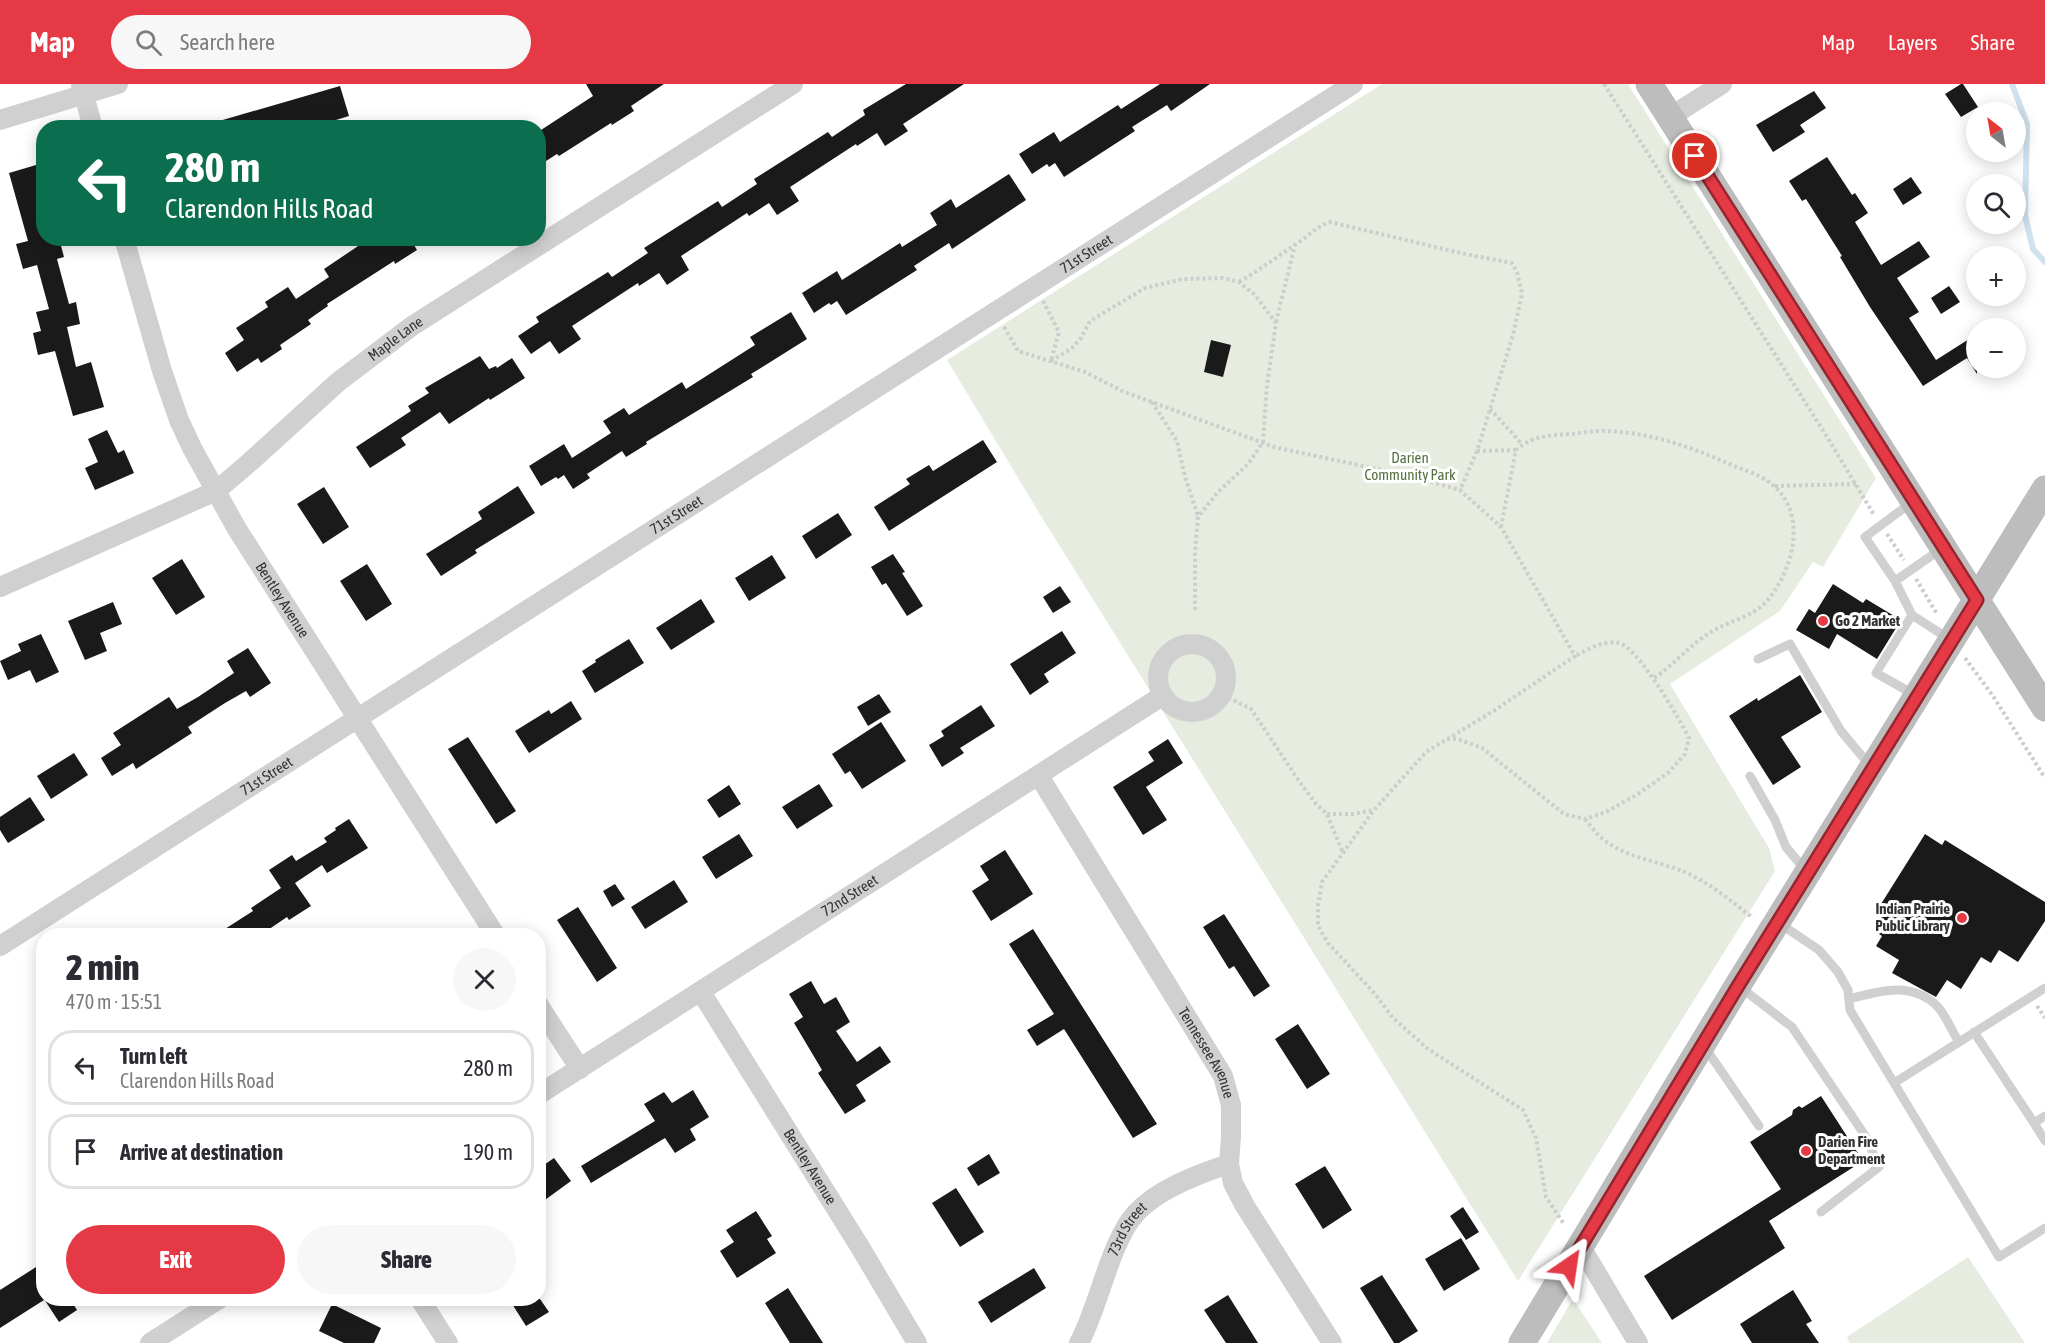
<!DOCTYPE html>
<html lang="en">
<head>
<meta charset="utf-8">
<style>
  :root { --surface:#fff; --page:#f7f7f7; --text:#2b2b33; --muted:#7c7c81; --line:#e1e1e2; --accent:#e63946 }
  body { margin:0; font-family:"Asap Condensed",sans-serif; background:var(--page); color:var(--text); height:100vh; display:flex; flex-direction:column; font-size:22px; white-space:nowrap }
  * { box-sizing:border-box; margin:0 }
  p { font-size:20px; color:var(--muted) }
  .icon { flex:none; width:33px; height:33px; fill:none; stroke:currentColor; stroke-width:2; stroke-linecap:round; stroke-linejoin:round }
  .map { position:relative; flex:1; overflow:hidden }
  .details { position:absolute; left:36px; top:844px; width:510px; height:378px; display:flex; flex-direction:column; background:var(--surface); border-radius:24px; box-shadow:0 3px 15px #0003 }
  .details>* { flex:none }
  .top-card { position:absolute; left:36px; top:36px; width:510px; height:126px; border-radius:24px; box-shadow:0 3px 15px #0003; background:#0b6e4f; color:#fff; overflow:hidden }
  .needle { width:39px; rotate:329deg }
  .tools { position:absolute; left:1966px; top:18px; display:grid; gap:12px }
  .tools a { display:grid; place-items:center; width:60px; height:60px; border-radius:50%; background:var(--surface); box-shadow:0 3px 15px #0003; font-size:30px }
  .pin { position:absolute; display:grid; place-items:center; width:51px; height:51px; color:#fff; margin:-26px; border:3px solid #fff; border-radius:50%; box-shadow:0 2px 6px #0007 }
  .me { position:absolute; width:66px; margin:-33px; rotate:32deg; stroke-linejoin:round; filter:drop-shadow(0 0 4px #0008) }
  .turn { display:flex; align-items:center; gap:21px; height:126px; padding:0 30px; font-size:27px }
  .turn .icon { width:78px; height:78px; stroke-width:2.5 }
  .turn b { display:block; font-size:42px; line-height:51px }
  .round { display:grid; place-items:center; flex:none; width:63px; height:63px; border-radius:32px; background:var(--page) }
  .headline { display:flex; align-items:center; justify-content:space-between; height:102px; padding:0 30px }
  h1 { font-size:36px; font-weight:800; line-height:45px }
  .action { display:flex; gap:12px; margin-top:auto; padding:12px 30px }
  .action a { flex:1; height:69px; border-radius:36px; background:var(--accent); color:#fff; font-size:24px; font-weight:800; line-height:69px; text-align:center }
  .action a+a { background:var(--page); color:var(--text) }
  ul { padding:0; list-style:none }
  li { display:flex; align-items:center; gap:18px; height:75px; margin:0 12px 9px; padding:0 18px; border:3px solid var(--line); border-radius:24px }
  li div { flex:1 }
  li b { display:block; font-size:22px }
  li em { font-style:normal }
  header { display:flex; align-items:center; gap:36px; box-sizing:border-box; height:84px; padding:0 30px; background:var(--accent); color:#fff }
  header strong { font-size:28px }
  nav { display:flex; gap:33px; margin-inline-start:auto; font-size:21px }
  .search { width:420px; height:54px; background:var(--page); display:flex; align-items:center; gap:15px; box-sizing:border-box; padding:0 21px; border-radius:33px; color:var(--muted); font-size:22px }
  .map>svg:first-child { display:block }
</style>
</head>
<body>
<header>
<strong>Map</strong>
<div class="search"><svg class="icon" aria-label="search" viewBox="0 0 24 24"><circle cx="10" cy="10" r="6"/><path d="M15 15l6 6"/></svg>Search here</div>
<nav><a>Map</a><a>Layers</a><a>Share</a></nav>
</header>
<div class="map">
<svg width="2045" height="1259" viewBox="0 0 2045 1259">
  <rect width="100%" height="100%" fill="#fff"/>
  <path fill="#e6ecdf" d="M1382 0H1628L1876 394 1823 483 1813 478 1780 527 1670 600 1769 764 1775 787 1518 1197 1041 432 947 276Z
    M1968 1173 2025 1259H1850L1847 1253Z
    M1573 1215 1602 1259H1547Z"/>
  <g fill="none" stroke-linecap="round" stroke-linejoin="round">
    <path stroke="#cfe2ee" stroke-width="6" d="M2012 0 2027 40 2025 131 2033 165 2045 178"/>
  </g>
  <path fill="#1a1a1a" d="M586 0H664L631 22 634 27 612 41 611 39 559 72 557 70 538 82V48L593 12Z
    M906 0H964L903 40 908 47 885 62 877 49 857 62 856 60 790 103 799 117 777 131 769 119 749 132 747 129 681 172 689 186 667 201 659 189 639 202 638 199 572 242 581 255 559 270 550 257 531 270 518 252 539 238 536 233 608 188 612 193 648 169 644 164 718 117 722 123 757 100 754 95 828 48 832 53 865 31 863 26Z
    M1160 0H1210L1171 27 1167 21 1132 43 1135 47 1064 93 1055 79 1049 83 1047 80 1032 90 1019 70 1054 48 1060 58 1118 21 1121 25Z
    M1961 0H1963L1978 23 1961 33 1945 10Z
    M340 2 349 32 310 44H209V40Z
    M1814 7 1826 24 1800 41 1805 48 1773 68 1756 41Z
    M1827 73 1852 111 1855 109 1868 129 1855 138 1881 181 1919 157 1930 173 1897 194 1919 228 1909 234 1936 276 1977 250V290L1967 274 1923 302 1870 223 1840 173 1842 172 1806 115 1802 117 1789 97Z
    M36 81 44 107V154H59L64 173 57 175 69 220 76 218 80 240 67 243 76 283 91 278 104 323 73 332 55 267 38 271 33 249 41 247 36 228 49 225 37 181 23 185 16 160 28 157 9 89Z
    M1009 90 1026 116 952 165 949 159 914 182 917 186 846 231 837 217 831 221 829 219 814 229 802 209 837 187 842 196 900 159 902 163 937 141 930 129 951 115 956 124Z
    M1911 93 1922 109 1903 121 1893 105Z
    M370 154H410L417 166 395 180 394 177 327 220 328 222 308 236 311 240 280 261 282 265 261 279 258 274 237 288 225 269 244 256 236 244 268 223 265 218 288 203 296 215 329 193 324 185Z
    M1949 202 1960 218 1941 230 1931 214Z
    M791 228 807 255 751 290 753 293 646 358 647 360 626 373 622 367 587 390 590 394 573 405 564 391 558 395 556 393 541 402 529 382 564 360 572 374 611 349 603 337 624 324 629 331 682 298 686 305 755 261 750 253Z
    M1211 256 1231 261 1223 293 1204 288Z
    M480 272 489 285 496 282 497 284 512 274 525 294 490 316 489 314 449 340 440 328 401 354 406 361 370 384 356 363 411 327 408 322 429 309 425 304Z
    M107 346 118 369 124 366 134 389 95 406 85 384 98 378 88 355Z
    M983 356 997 378 889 447 874 423 910 400 906 395 929 381 933 387Z
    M518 402 535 429 475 466 477 469 441 492 426 470 482 435 478 428Z
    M324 403 349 443 323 460 297 420Z
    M838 429 852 451 816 475 802 452Z
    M893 470 905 488 902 489 923 522 907 532 886 499 882 501 871 483Z
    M772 471 786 494 749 517 735 494Z
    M182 475 205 513 176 531 152 494Z
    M367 480 392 520 366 537 340 497Z
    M1833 500 1863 519 1866 515 1901 536 1877 575 1837 550 1829 565 1796 546 1809 525 1815 529Z
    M1060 502 1071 518 1053 529 1043 513Z
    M701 515 715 538 671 566 656 544Z
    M113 518 122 540 100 549 107 567 85 576 68 537Z
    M1062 547 1076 569 1044 590 1049 598 1030 611 1010 580Z
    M41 550 59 588 36 599 30 586 8 596 0 577 21 567 18 560Z
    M629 555 644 579 595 609 582 587 596 578 595 576Z
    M248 564 271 599 250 613 246 607 225 619 188 643 192 649 136 685 133 679 112 692 101 674 121 661 113 649 169 613 177 625 198 613 234 589 227 577Z
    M1800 591 1822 628 1781 653 1801 683 1773 701 1729 632 1757 614 1758 617Z
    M879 610 891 628 868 642 857 623Z
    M571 617 582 635 529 669 515 647 549 626 551 630Z
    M981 621 995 642 960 664 964 669 942 683 929 661 944 652 941 647Z
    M881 638 906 677 862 705 850 687 845 690 832 670Z
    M468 653 516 727 496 740 448 665Z
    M1168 655 1183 679 1146 703 1167 736 1143 751 1113 703 1154 677 1148 668Z
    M74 669 88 691 51 715 37 692Z
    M819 700 833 722 797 745 782 723Z
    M729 701 741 720 719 734 707 716Z
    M30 713 45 736 8 759 0 746V733Z
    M349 735 368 764 327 789 322 781 295 799 311 822 289 836 287 833 259 852H214L253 827 251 824 281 804 269 786 292 771 296 777 327 758 324 754 336 746 335 744Z
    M739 750 753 772 716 795 702 773Z
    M1925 750 1942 761 1945 756 2045 818V837L2018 878 1999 866 1991 879 1981 873 1961 905 1947 896 1936 913 1892 889 1899 876 1876 862 1882 852 1873 846 1882 832 1876 828Z
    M1005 766 1033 810 991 837 972 807 989 796 980 782Z
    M674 796 688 818 645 845 631 823Z
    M615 800 625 815 612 823 603 807Z
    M578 823 617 884 597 898 557 836Z
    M1224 830 1270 902 1254 913 1234 882 1229 885 1203 843Z
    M1033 845 1157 1040 1133 1054 1064 945 1037 962 1027 946 1054 930 1009 860Z
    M811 897 824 920 836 913 850 938 836 947 857 978 880 962 891 978 856 1001 866 1017 845 1030 818 989 822 986 794 939 803 933 789 910Z
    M1298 940 1330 990 1307 1005 1275 955Z
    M693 1006 709 1033 690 1045 696 1056 675 1069 665 1054 591 1099 581 1082 655 1037 644 1020 664 1008 672 1019Z
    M1821 1012 1863 1077 1769 1137 1785 1164 1672 1236 1644 1192 1781 1105 1750 1058 1792 1031 1793 1026 1799 1022 1802 1024Z
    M989 1070 1000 1089 978 1102 967 1084Z
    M554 1074 571 1097 538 1121V1085Z
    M1325 1082 1352 1126 1323 1145 1295 1100Z
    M956 1104 984 1148 960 1163 932 1119Z
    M1463 1123 1479 1148 1466 1156 1450 1132Z
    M756 1127 772 1152 767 1155 776 1169 737 1194 720 1167 734 1158 726 1146Z
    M1461 1154 1480 1185 1444 1207 1425 1175Z
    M44 1178V1216L0 1244V1206Z
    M1034 1184 1046 1204 991 1239 978 1218Z
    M1382 1191 1418 1247 1399 1259H1394L1360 1204Z
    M788 1204 823 1259H790L765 1219Z
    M1793 1206 1812 1237 1806 1240 1819 1259H1752L1740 1240Z
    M1228 1211 1258 1259H1226L1204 1226Z
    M44 1215H70L77 1226 59 1238Z
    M509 1215H540L549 1228 526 1242Z
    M332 1220 381 1244 374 1259H344L319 1247Z"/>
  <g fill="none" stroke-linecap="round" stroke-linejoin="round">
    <path stroke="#cdcdcd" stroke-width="4" stroke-dasharray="3 3" stroke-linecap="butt" d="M1604 0 1829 356 1874 431
      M1239 198C1261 185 1281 170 1302 156 1312 149 1318 142 1330 138L1465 170 1512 179 1517 188 1522 210 1513 251 1477 367 1460 406
      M1043 217 1059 248 1051 277
      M1276 238 1295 161
      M1004 243 1018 267 1085 288 1122 307 1274 363 1410 392 1460 406 1501 443 1575 572 1495 626 1426 668 1374 726 1322 798 1318 821V842L1328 859 1375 910 1393 934 1428 965 1523 1026 1536 1054 1546 1113 1564 1140
      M1051 277 1072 264 1081 254 1090 237 1145 204 1183 195 1223 194 1239 198 1255 211 1276 239 1267 301 1263 358 1248 380 1218 408 1198 433 1195 468V528
      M1152 318 1177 357 1185 393 1198 432
      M1490 325 1522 360
      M1477 367 1516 366
      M1775 402 1856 400
      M1501 443 1516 366C1531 352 1551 351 1571 350 1583 349 1596 346 1607 347 1653 349 1694 364 1734 382 1747 387 1765 393 1775 403 1808 433 1792 490 1765 519 1749 535 1723 538 1705 552 1686 565 1672 583 1652 595
      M1887 450 1904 476
      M1916 495 1937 530
      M1965 574 1993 612 2045 694
      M1223 611 1251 625 1299 697 1316 720 1327 730 1343 769
      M1447 655H1458L1482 664 1564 730 1585 735 1606 728 1638 710 1669 688 1685 670 1689 654C1680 636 1638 563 1619 559 1603 556 1589 565 1575 572
      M1327 730H1353L1374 726
      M1585 735C1591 742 1597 751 1604 756 1627 774 1657 777 1682 787 1708 797 1732 818 1753 834
      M2037 922 2045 934"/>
    <path stroke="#d0d0d0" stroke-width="9" d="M1895 497 1865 453 1912 418
      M1912 531 1895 497 1941 465
      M1758 575 1790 560 1841 647 1871 683
      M1915 611 1876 589 1912 531 1949 555
      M1750 692 1775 736 1786 763 1806 787
      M1779 839 1819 866 1838 888 1848 906 1850 926 1894 999 2045 904
      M1740 903 1792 943 1866 1053 1879 1083 1821 1128
      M1849 915C1880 907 1911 897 1937 922 1946 931 1952 948 1959 958
      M1974 948 2034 1039 2045 1032
      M1704 962 1759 1042
      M1894 999 1999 1173 2045 1144
      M2034 1039 2045 1057"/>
    <g stroke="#d0d0d0" stroke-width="20">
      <path d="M81 0 93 44"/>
      <path d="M1670 33 1722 0"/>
      <path d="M0 36 118 0"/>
      <path id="s1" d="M124 154 162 287 179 336 192 364 237 445 496 852"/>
      <path id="s2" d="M0 503 216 407 250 378 338 298 412 242 793 0"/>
      <circle cx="1192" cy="594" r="34"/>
      <path id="s3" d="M1039 692 1223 992 1231 1021V1052L1229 1080 1233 1099 1245 1122 1332 1259"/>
      <path id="s4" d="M0 862 1353 0"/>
      <path id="s5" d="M701 908 860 1163 917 1259"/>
      <path d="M538 920 580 985"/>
      <path id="s6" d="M538 1011 1162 612"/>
      <path d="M1581 1163 1638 1259"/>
      <path d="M420 1215 448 1259"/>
      <path d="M150 1259 219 1215"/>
      <path id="s7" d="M1079 1259C1099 1223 1110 1157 1136 1129 1158 1105 1198 1090 1229 1080"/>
    </g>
    <path stroke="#bdbdbd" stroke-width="27" d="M1649 0 2045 624
      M1522 1259 1738 901 2045 405"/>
  </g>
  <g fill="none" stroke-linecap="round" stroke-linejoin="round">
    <g stroke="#96252e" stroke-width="15">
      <path id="route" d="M1569 1182 1738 902 1977 516 1695 72"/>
    </g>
    <use href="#route" stroke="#e63946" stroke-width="10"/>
  </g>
  <g fill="#e63946" stroke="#fff" stroke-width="2">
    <circle cx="1823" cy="537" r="6"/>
    <circle cx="1962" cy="834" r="6"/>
    <circle cx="1806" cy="1067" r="6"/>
  </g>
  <g text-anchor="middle" stroke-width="6" stroke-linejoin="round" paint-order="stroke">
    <g font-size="15" fill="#333" stroke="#fff">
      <text dy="5" stroke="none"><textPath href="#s4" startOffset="1288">71st Street</textPath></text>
      <text dy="5" stroke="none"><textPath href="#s2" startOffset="472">Maple Lane</textPath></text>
      <text dy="5" stroke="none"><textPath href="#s4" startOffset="802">71st Street</textPath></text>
      <text dy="5" stroke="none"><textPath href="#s1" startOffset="398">Bentley Avenue</textPath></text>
      <text dy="5" stroke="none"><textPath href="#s4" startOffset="316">71st Street</textPath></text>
      <text dy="5" stroke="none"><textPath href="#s6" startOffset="370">72nd Street</textPath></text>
      <text dy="5" stroke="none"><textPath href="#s3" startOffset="324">Tennessee Avenue</textPath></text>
      <text dy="5" stroke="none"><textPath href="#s5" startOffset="206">Bentley Avenue</textPath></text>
      <text dy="5" stroke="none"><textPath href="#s7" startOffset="124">73rd Street</textPath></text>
    </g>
    <g font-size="15" fill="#56703f" stroke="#fff">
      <text x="1410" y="379">Darien<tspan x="1410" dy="17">Community Park</tspan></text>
    </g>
    <g font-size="15" font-weight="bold" fill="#333" stroke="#fff" text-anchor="start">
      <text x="1835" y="542">Go 2 Market</text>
      <text x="1950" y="830" text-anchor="end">Indian Prairie<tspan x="1950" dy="17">Public Library</tspan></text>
      <text x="1818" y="1063">Darien Fire<tspan x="1818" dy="17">Department</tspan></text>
    </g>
  </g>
</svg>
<div class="tools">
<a><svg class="needle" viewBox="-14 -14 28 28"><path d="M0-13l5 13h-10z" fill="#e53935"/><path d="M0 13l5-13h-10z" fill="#7c7c81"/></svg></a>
<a><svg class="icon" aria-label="search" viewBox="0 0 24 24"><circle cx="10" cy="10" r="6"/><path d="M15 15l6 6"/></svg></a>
<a>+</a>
<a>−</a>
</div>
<div class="pin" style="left:1695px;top:72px;background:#d93025"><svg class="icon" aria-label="arrive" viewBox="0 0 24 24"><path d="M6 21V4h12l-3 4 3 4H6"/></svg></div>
<svg class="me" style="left:1569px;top:1182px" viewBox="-20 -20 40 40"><path d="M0-17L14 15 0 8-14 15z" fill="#e63946" stroke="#fff" stroke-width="4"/></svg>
<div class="top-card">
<div class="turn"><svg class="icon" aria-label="left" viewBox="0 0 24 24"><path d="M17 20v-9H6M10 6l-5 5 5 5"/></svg><div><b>280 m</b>Clarendon Hills Road</div></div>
</div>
<section class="details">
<div class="headline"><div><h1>2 min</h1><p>470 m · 15:51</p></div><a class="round"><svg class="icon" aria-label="close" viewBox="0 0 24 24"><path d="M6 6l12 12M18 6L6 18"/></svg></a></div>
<ul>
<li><svg class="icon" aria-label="left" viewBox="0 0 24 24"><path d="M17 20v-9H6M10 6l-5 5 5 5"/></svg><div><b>Turn left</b><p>Clarendon Hills Road</p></div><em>280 m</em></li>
<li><svg class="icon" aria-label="arrive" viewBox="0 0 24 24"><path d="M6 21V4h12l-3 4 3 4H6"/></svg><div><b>Arrive at destination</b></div><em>190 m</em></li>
</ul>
<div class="action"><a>Exit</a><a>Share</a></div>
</section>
</div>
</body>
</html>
